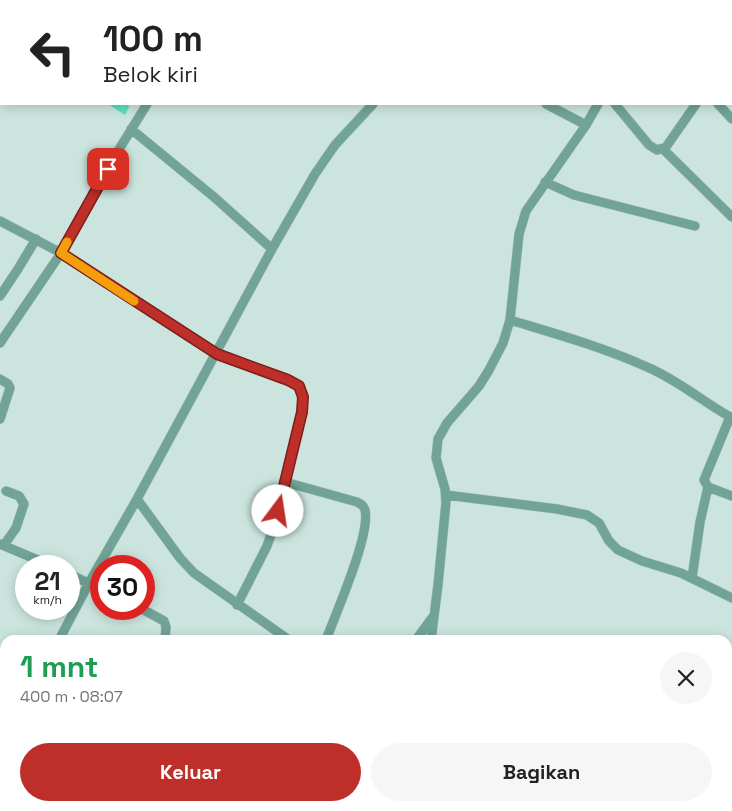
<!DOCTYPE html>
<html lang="id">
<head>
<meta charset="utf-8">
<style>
  :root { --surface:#fff; --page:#f6f6f6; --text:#222; --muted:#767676; --accent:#be2f29 }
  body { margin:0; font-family:"Space Grotesk",sans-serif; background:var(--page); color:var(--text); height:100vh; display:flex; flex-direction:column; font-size:19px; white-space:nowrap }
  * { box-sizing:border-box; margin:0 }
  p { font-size:16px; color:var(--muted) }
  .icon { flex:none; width:28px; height:28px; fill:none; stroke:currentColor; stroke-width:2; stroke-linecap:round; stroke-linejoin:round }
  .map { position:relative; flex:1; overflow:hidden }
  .drawer { position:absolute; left:0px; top:635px; width:732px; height:176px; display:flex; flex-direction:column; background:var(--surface); border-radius:15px 15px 0 0; box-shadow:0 2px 12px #0003 }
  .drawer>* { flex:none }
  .banner { position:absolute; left:0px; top:0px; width:732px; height:105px; box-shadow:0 2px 12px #0003; background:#fff; color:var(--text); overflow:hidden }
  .speed { position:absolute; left:15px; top:555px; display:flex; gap:10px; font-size:25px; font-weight:700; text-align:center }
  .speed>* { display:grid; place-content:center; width:65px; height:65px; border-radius:50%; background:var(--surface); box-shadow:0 2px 12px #0003; line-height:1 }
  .speed small { font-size:12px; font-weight:400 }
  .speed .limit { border:8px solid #d22; background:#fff; color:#111 }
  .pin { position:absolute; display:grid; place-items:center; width:42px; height:42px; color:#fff; margin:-21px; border-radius:10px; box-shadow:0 2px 8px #0006 }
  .me { position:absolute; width:55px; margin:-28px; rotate:14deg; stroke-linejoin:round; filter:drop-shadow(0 0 4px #0008) }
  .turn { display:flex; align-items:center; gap:18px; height:105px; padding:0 20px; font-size:22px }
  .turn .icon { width:65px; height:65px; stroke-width:2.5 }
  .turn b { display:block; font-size:35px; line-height:42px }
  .round { display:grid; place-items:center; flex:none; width:52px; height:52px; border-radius:26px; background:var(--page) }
  .head { display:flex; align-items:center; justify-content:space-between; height:85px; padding:0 20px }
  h1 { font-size:30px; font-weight:700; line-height:38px; color:#1e9e55 }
  .action { display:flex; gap:10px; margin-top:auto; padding:10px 20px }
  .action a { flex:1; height:58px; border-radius:30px; background:var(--accent); color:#fff; font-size:20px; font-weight:700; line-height:58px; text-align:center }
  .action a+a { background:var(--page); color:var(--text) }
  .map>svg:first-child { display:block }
</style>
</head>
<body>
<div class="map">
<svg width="732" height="811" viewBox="0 0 732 811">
  <rect width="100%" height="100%" fill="#cbe5de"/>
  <path fill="#36c7ad" d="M99 806H323L361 808 365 811H93Z"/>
  <path fill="#58e0c5" d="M0 0H274L1 1 0 72Z
    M108 104H128L129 107 125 115Z"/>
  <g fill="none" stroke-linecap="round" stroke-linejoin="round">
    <g stroke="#abc2bc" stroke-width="10">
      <path id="minor" d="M548 0 550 1
        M731 0 732 1
        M287 1 289 0
        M468 1V0
        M613 1V0
        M0 77H1
        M546 104 586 125
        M615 104 649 145 657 150 666 147 696 104
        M718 104 732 119
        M131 129 214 197 272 249
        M663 149 732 217
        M545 182 574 195 695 226
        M0 221 61 253 217 354 288 380C305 387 304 395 302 412L274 526 267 546 237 605
        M0 296 18 269 36 239
        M510 320C556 334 603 347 647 367 678 380 703 402 732 418
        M0 343 61 253 118 151 147 104
        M0 379 8 384 10 388 0 419
        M730 417 704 480 708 487 732 496
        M285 482 357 502C361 504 363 505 365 510 371 534 336 613 326 640
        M446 495 557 509 587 515 599 523 609 541 618 550 642 561 681 573 732 598
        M137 499 180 558 194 573 289 640
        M0 544 52 566
        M4 545 16 528 24 504 19 496 6 491
        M69 574 101 589
        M692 578 700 522 708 487
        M142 609 164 621 166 627 165 640
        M59 640 89 583 137 499 272 249 315 174 335 145 373 104
        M416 640 432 618
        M431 640 438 585 446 502 445 489 436 458 438 439 447 423 479 386 489 370 503 343 510 320 519 234 526 211 586 125 598 104
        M0 735 5 728
        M728 754 732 751
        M0 760 5 764
        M0 788 5 790
        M30 806 37 811
        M526 806 549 811
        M622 811V806
        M651 811 658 806"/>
    </g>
    <use href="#minor" stroke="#71a397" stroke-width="9"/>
  </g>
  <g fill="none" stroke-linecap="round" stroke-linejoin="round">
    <g stroke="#7c1f1b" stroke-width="12">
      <path id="route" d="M108 169 61 253 217 354 288 380 299 386 303 397 302 412 278 511"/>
    </g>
    <use href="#route" stroke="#be2f29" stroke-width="9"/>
    <path stroke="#f59e0b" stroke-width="9" d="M67 242 61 253 134 301"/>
  </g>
</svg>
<div class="speed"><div>21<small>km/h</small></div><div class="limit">30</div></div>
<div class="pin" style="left:108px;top:169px;background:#d93025"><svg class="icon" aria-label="arrive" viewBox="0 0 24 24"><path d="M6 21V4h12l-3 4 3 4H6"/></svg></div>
<svg class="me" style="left:278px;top:511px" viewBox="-20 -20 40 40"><circle r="19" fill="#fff"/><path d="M0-13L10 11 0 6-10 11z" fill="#be2f29"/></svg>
<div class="banner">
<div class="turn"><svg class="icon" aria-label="left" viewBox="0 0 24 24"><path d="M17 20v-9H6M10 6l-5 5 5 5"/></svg><div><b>100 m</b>Belok kiri</div></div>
</div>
<section class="drawer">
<div class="head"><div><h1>1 mnt</h1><p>400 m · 08:07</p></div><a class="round"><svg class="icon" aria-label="close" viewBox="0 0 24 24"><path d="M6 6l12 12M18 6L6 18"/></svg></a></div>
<div class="action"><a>Keluar</a><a>Bagikan</a></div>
</section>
</div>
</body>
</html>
